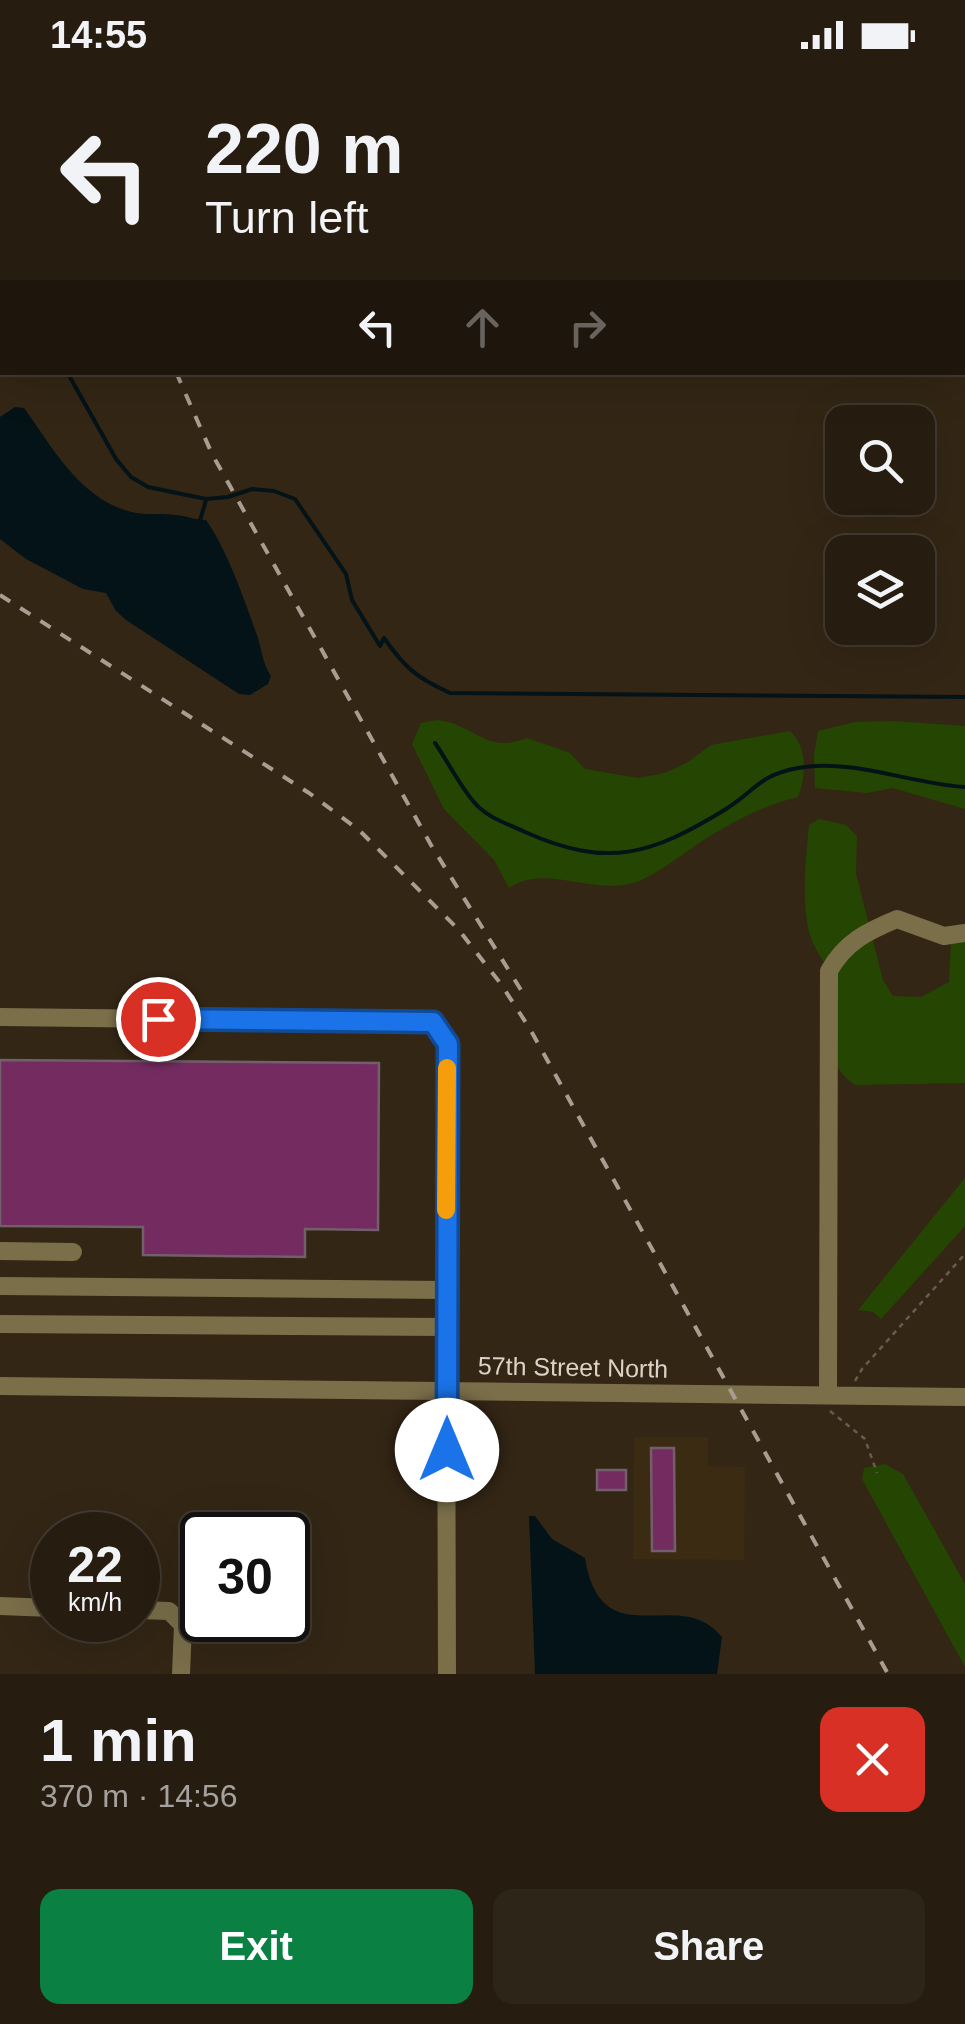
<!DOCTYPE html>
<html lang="en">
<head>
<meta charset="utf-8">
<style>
  :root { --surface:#261c10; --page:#2e2519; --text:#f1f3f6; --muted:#a4a19f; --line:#423a30; --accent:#0b8043 }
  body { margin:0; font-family:Helvetica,sans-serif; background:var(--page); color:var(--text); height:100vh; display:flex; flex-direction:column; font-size:38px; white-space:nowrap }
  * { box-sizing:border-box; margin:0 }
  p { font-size:32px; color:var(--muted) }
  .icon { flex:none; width:55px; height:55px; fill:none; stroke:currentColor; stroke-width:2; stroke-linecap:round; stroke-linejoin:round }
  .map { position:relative; height:1604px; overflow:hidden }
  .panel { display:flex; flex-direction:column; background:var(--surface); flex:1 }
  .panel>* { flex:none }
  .guide { position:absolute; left:0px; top:0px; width:965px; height:305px; box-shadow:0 10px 40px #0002,0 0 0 2px var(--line); background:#261c10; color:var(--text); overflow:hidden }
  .controls { position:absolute; left:825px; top:335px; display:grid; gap:20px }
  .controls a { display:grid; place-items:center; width:110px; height:110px; border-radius:20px; background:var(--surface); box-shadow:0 10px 40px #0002,0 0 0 2px var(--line); font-size:50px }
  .speed { position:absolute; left:30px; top:1442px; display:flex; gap:20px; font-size:50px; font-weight:700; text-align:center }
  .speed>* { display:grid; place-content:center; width:130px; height:130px; border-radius:50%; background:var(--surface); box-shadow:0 10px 40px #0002,0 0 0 2px var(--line); line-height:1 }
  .speed small { font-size:25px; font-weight:400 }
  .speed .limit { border:5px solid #111; border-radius:15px; background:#fff; color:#111 }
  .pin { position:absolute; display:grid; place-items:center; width:85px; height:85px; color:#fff; margin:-42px; border:5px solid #fff; border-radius:50%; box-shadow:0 2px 10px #0007 }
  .me { position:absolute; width:110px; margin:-55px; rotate:0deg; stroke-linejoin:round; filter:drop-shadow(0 0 8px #0008) }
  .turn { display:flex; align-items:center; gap:35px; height:210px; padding:0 40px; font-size:45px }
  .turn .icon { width:130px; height:130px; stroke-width:2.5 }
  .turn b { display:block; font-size:70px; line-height:85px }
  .lanes { display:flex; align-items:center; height:95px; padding:0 40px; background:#0003; justify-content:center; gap:50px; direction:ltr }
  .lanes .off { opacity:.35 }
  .round { display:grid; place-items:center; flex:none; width:105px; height:105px; border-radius:20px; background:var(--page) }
  .headline { display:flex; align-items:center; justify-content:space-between; height:170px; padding:0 40px }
  h1 { font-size:60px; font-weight:700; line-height:75px }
  .button { display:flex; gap:20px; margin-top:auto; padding:20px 40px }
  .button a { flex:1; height:115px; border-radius:20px; background:var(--accent); color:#fff; font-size:40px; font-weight:700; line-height:115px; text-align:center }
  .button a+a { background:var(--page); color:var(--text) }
  .status { display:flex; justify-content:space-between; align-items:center; height:70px; padding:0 50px; background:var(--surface); direction:ltr }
  .status svg { height:28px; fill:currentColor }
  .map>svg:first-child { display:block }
</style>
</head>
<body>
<div class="status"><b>14:55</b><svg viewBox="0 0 49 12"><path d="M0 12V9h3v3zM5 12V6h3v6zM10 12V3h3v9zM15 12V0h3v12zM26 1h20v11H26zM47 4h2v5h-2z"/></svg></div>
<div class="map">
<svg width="965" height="1604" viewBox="0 0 965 1604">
  <rect width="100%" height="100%" fill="#332615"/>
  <path fill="#3b2b13" d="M634 1367H708V1396L745 1397 744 1490 633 1489Z"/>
  <path fill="#244602" d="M437 650C476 654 485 685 527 668L570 683 585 699 638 708 665 703 688 692 711 675 790 661C808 678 806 706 798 727 761 736 731 753 699 773 680 786 660 802 639 811 595 828 547 792 509 818L494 790 444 739 412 674 421 653Z
    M892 651 965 656V739L893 718 867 723 815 718 814 685 818 661 855 652Z
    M819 749 846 755 857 766 856 804 883 910 893 926 921 927 949 912 951 872 965 869V1013L856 1015C818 993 837 952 833 915 831 897 815 883 810 865 801 835 806 787 809 755Z
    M965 1108V1156L881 1249 873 1242 858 1240Z
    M885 1394 903 1404 965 1514V1597L862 1409 864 1398Z"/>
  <path fill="#041317" d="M15 337 24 338C54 379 81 432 136 443 149 445 163 443 176 445 187 446 195 450 206 450 227 479 246 534 258 568 262 582 263 594 271 606L268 614 250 625 239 624 126 550 116 541 106 523 83 519 26 489 0 469V347Z
    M529 1446H535L552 1469 585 1488C602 1590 679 1513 722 1567L717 1604H535Z"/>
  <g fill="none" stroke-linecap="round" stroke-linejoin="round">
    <path stroke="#041317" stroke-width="4" d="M0 182 2 186
      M67 302 116 389 131 407 148 417 206 429 228 427 252 419 274 421 295 429 346 504 352 530 380 576 384 568C405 598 417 608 450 623L965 627
      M199 454 206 430
      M435 673C448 692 459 714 473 731 487 748 506 753 525 762 608 799 651 785 726 739 755 721 759 705 798 698 852 688 911 714 965 717"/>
  </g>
  <path fill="#742c60" stroke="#735e6b" stroke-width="2.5" d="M0 990 379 993 378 1160 305 1159V1187L143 1185V1157L0 1156Z
    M651 1378H674L675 1481H652Z
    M597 1400H626V1420H597Z"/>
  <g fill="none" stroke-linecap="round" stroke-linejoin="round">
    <path stroke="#685c4d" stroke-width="2.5" stroke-dasharray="5 5" stroke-linecap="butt" d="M855 1311 862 1299 965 1184
      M830 1341 865 1369 877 1403"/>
    <path stroke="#7b6f4a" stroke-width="18" d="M0 947 433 952 447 974 446 1257
      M0 1181 73 1182
      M0 1216 446 1220
      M0 1254 446 1257 447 1604
      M0 1316 965 1327
      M828 1325 829 901C845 872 868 861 897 849L944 866 965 863
      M0 1536 52 1538
      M138 1540 169 1541 183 1555 181 1604"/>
    <path stroke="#a79e91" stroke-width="4" stroke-dasharray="12 12" stroke-linecap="butt" d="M28 0 29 2
      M0 17 2 22
      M176 302 212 384 431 775 521 920
      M0 525 309 723 359 760 458 859 501 914 530 959 888 1604"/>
  </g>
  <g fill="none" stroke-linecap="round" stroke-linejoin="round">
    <g stroke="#114b97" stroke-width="25">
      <path id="route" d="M158 949 433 952 448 974 447 1380"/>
    </g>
    <use href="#route" stroke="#1a73e8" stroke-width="18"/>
    <path stroke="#f59e0b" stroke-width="18" d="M446 1140 447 998"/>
  </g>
  <g text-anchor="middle" stroke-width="8" stroke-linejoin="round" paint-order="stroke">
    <g font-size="25" fill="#dbd3c8" stroke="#332615">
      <text transform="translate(573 1297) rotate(1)" y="9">57th Street North</text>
    </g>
  </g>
</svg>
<div class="controls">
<a><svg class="icon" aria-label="search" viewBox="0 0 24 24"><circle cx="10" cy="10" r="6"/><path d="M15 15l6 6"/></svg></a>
<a><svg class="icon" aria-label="layers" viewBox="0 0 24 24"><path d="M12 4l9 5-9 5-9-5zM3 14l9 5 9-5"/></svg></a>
</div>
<div class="speed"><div>22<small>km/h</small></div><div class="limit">30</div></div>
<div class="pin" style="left:158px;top:949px;background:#d93025"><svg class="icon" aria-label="arrive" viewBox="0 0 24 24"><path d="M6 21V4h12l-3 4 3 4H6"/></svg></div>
<svg class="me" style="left:447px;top:1380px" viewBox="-20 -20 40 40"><circle r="19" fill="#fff"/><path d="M0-13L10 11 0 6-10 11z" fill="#1a73e8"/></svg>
<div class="guide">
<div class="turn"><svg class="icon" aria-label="left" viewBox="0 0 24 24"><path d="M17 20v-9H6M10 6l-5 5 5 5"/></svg><div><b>220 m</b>Turn left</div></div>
<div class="lanes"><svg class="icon" aria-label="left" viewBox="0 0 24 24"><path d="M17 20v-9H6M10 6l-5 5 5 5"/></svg><svg class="icon off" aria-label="ahead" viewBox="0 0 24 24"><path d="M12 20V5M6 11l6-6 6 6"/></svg><svg class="icon off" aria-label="right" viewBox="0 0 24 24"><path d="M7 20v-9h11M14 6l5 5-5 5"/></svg></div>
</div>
</div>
<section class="panel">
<div class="headline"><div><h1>1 min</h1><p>370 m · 14:56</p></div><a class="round" style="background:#d93025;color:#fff"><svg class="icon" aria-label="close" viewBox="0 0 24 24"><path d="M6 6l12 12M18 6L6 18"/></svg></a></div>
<div class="button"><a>Exit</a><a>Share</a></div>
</section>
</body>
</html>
